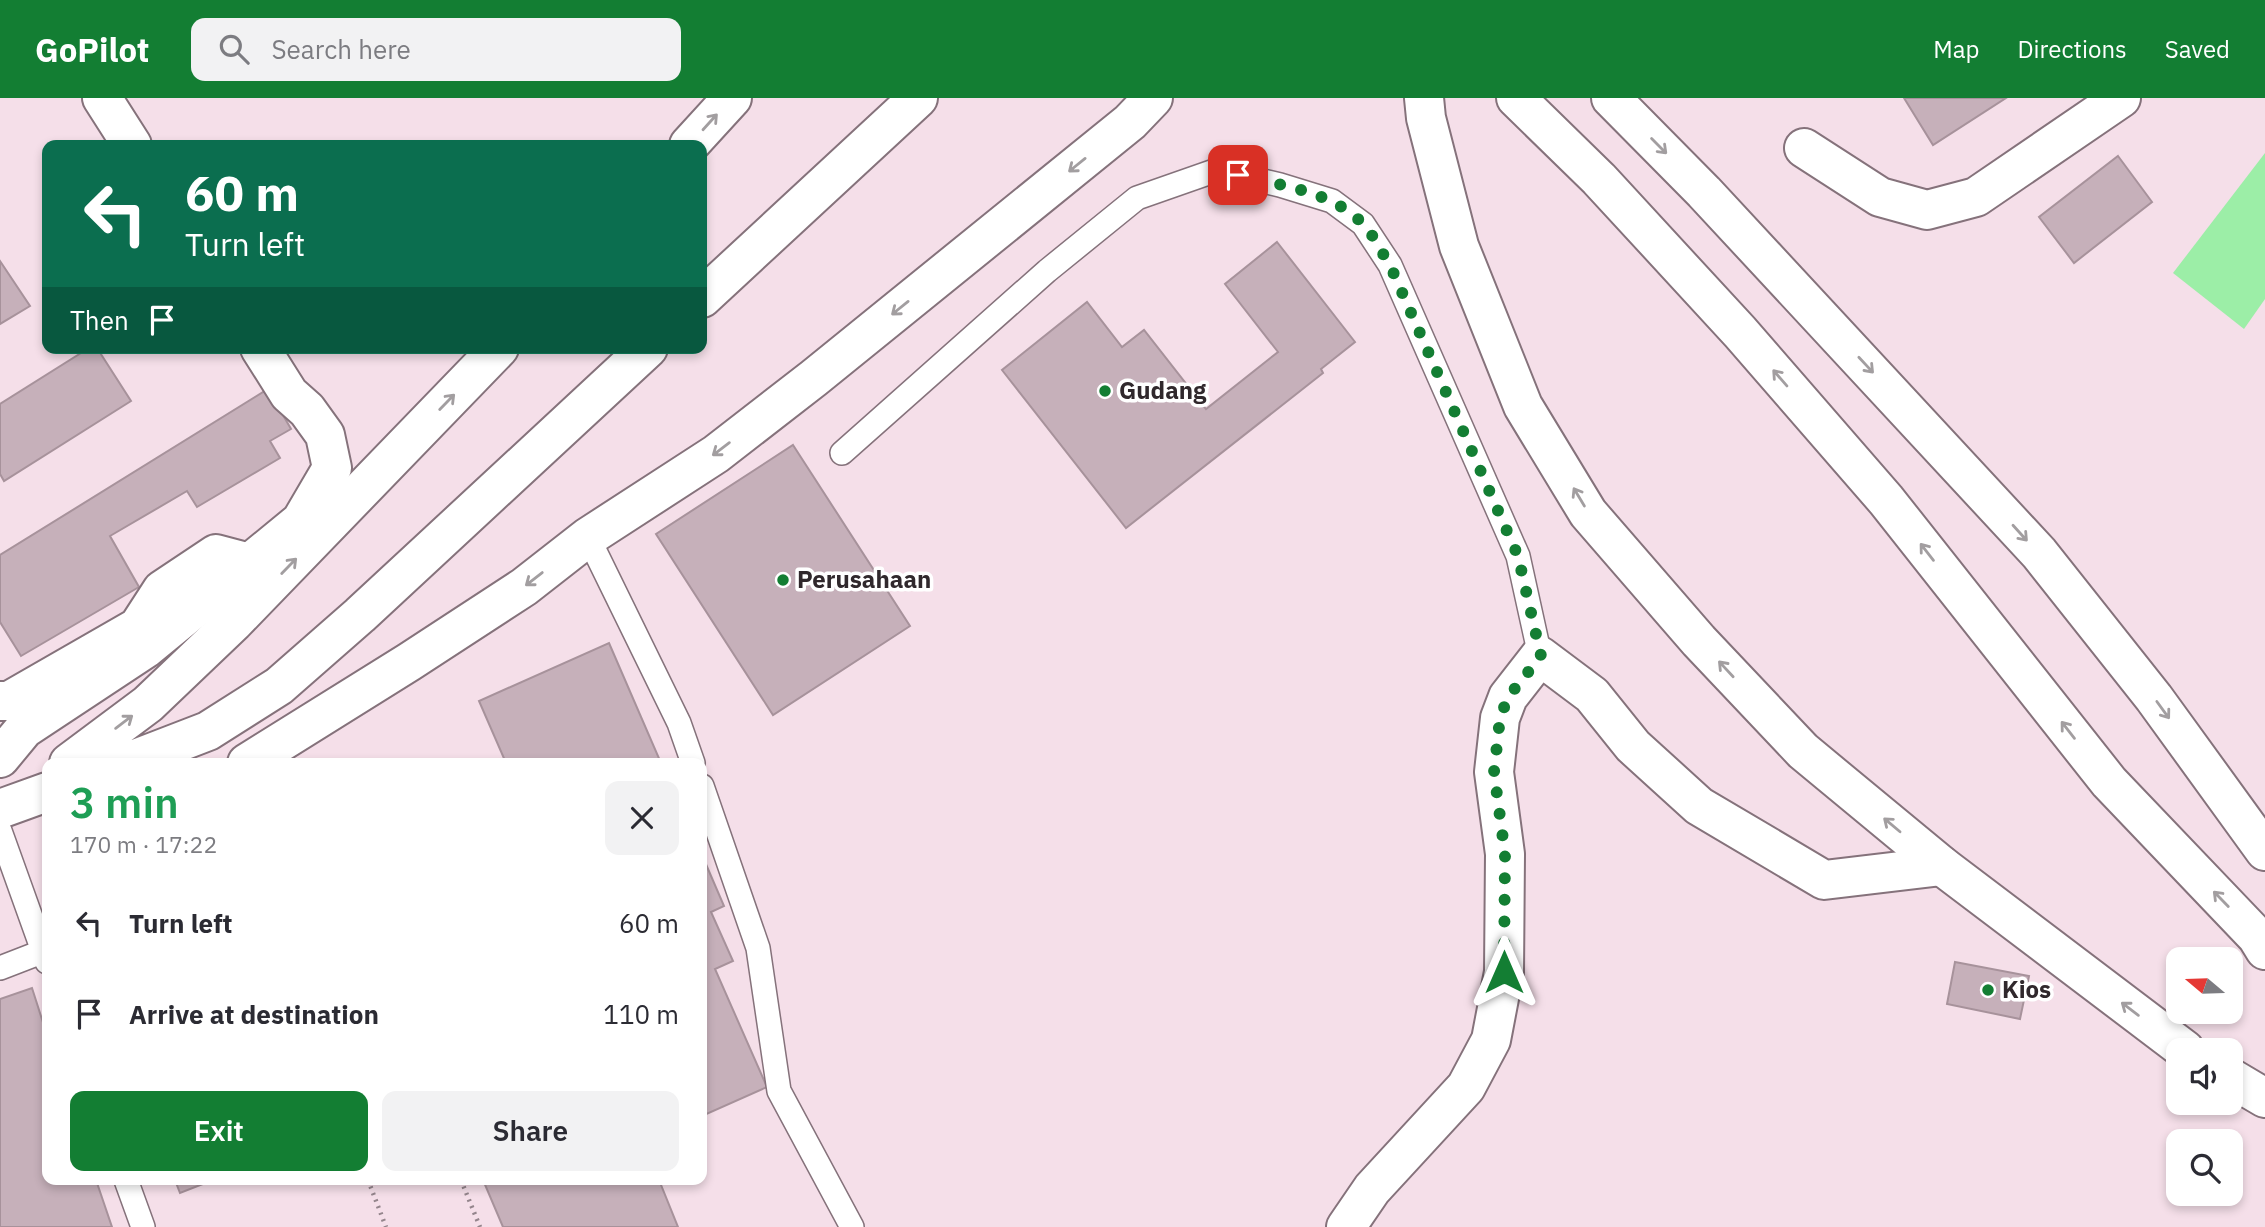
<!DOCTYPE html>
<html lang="en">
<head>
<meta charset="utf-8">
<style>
  :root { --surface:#fff; --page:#f2f2f3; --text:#2b2b33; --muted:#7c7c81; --accent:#137e33 }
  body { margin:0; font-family:"IBM Plex Sans",sans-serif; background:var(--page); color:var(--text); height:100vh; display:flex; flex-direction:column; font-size:26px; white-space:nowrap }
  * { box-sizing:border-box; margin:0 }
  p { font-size:23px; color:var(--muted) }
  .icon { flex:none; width:38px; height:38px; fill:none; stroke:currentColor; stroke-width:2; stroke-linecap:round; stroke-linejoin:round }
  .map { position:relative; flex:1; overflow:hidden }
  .sheet { position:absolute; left:42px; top:660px; width:665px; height:427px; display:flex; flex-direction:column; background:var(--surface); border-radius:14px; box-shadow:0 4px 10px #0003 }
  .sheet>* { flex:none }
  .top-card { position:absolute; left:42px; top:42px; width:665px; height:214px; border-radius:14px; box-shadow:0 4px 10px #0003; background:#0b6e4f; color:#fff; overflow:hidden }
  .needle { width:46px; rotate:289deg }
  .tools { position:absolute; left:2166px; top:849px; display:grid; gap:14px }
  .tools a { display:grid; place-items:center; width:77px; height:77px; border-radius:14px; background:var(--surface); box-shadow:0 4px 10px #0003; font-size:35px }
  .pin { position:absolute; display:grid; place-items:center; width:60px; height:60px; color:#fff; margin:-30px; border-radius:14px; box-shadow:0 4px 10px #0006 }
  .me { position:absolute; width:77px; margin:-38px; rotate:0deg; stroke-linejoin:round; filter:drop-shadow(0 0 5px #0008) }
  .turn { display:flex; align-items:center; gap:24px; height:147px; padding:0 28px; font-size:32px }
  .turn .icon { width:91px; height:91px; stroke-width:2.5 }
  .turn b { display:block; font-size:49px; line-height:60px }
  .then { display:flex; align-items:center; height:66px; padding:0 28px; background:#0003; gap:14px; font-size:26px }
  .round { display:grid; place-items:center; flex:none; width:74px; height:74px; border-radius:14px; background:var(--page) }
  .headline { display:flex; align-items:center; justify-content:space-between; height:119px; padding:0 28px }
  h1 { font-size:42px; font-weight:600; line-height:52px; color:#1e9e55 }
  .action { display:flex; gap:14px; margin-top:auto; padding:14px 28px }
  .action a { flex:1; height:80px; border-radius:14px; background:var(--accent); color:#fff; font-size:28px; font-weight:600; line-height:80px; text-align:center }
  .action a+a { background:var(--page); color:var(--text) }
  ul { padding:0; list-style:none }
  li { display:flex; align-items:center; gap:21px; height:91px; padding:0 28px }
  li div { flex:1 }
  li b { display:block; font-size:26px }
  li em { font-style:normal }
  header { display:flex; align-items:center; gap:42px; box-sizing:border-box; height:98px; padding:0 35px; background:var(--accent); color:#fff }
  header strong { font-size:33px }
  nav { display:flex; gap:38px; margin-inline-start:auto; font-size:24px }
  .search { width:490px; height:63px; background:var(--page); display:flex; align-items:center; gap:18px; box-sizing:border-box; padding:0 24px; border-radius:14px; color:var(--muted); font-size:26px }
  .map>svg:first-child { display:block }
</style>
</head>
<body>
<header>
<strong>GoPilot</strong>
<div class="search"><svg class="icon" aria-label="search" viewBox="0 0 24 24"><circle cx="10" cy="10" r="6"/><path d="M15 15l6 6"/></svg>Search here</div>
<nav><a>Map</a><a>Directions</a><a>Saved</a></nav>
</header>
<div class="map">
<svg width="2265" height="1129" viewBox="0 0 2265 1129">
  <rect width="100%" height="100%" fill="#f5dfe9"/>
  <path fill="#9ceea7" d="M2265 55V201L2244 231 2173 175Z"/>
  <path fill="#c6b0ba" stroke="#a7929b" stroke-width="2" d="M1904 0H2006L1933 47Z
    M2118 58 2152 104 2074 165 2039 119Z
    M1277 144 1355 244 1321 271 1323 275 1126 430 1002 272 1087 204 1122 249 1144 232 1206 311 1278 254 1225 186Z
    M0 163 30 208 0 226Z
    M89 250H97L131 303 4 383 0 376V306Z
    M268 291 291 331 270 343 280 360 197 409 187 393 110 438 139 489 21 558 0 524V457Z
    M793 347 910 528 773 617 656 436Z
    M609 545 661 665H506L479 603Z
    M702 757 724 808 711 814 733 863 715 871 767 989 702 1018Z
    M1955 864 2029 878 2020 921 1947 906Z
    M32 890 47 937V1082H96L112 1129H0V901Z
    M175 1082H213L180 1095Z
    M483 1082H659L678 1129H503Z"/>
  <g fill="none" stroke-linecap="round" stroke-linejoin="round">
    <g stroke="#85727b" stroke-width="26">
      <path id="lane" d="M842 355 1047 173 1137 100 1217 72 1280 87 1332 103 1363 126 1390 167 1518 458 1540 558
        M588 439 679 625 693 665
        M702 688 758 850 779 993 852 1129
        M0 733 47 864
        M0 870 44 853
        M126 1082 143 1129"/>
    </g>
    <g stroke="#85727b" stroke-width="42">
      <path id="street" d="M102 0 132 47
        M1804 50 1880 99 1927 112 1976 99 2121 0
        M0 603H9L138 529 162 492 216 456 250 465
        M0 660 24 631 145 551 301 423 332 370 325 337 307 312 289 296 260 250
        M1346 1129 1372 1091 1466 989 1491 942 1504 874 1505 756 1494 674 1500 620 1508 599 1540 558 1592 597 1633 648 1699 708 1824 782 1942 768"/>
    </g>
    <g stroke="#85727b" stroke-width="42">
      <path id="highway" d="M1424 0 1426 20 1459 148 1523 308 1588 415 1699 543 1803 653 1942 768 2185 952
        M1516 0 1599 81 1740 234 1886 402 2109 684 2257 839 2265 852
        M1611 0 1704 94 2039 455 2154 600 2265 753
        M689 47 732 0
        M702 200 918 0
        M69 665 148 606 234 524 499 250
        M125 665 208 633 279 588 360 517 648 250
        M247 665 409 564 524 489 588 439 716 356 814 280 1130 24 1153 0
        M0 711 47 694
        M2231 980 2265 1000"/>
    </g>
    <path stroke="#94858c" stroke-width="4.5" stroke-dasharray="2 5" stroke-linecap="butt" d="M368 1082 386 1129
      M461 1082 480 1129"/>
    <use href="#lane" stroke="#fff" stroke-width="23"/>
    <use href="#street" stroke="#fff" stroke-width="38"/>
    <use href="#highway" stroke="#fff" stroke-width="38"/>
  </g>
  <defs><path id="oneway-shaft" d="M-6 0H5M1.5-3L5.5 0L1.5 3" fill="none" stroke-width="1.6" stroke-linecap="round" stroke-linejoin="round" transform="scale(1.75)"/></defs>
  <g stroke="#a29ea0">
    <use href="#oneway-shaft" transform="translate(710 24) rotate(-48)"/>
    <use href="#oneway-shaft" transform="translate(1659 48) rotate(45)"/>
    <use href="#oneway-shaft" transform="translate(1077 67) rotate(141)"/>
    <use href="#oneway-shaft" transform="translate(900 210) rotate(141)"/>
    <use href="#oneway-shaft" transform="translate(1866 267) rotate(47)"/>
    <use href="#oneway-shaft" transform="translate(1780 280) rotate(-131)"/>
    <use href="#oneway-shaft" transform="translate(447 304) rotate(-46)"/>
    <use href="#oneway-shaft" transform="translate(721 351) rotate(143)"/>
    <use href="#oneway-shaft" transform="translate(1579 399) rotate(-121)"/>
    <use href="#oneway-shaft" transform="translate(2020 435) rotate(48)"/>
    <use href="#oneway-shaft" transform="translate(1927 454) rotate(-128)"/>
    <use href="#oneway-shaft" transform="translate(289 468) rotate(-46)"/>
    <use href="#oneway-shaft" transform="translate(534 481) rotate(142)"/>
    <use href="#oneway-shaft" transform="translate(1726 571) rotate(-133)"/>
    <use href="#oneway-shaft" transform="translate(2163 612) rotate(54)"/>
    <use href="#oneway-shaft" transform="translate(124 624) rotate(-37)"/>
    <use href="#oneway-shaft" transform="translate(2068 632) rotate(-128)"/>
    <use href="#oneway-shaft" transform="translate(1892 727) rotate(-140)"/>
    <use href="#oneway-shaft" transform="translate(2221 801) rotate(-134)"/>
    <use href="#oneway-shaft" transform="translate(2130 911) rotate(-143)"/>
  </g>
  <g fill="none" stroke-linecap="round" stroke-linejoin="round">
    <path stroke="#137e33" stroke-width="12" stroke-dasharray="0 21.6" d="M1238 77C1279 87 1332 93 1363 126 1374 137 1381 154 1390 167L1518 458 1541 558 1508 599 1500 620 1494 674 1505 756 1504 874"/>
  </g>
  <g fill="#137e33" stroke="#fff" stroke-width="2.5">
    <circle cx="1105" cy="293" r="7"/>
    <circle cx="783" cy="482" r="7"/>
    <circle cx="1988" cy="892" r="7"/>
  </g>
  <g text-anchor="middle" stroke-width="7" stroke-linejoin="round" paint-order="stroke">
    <g font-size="24" font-weight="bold" fill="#30282c" stroke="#fff" text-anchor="start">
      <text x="1119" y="301">Gudang</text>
      <text x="797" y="490">Perusahaan</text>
      <text x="2002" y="900">Kios</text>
    </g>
  </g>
</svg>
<div class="tools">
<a><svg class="needle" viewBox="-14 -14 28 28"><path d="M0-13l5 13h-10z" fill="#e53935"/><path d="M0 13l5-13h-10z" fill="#7c7c81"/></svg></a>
<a><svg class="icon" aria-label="sound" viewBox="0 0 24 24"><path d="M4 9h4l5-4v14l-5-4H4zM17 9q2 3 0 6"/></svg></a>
<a><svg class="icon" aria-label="search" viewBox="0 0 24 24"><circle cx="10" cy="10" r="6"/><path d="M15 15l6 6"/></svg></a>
</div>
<div class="pin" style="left:1238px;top:77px;background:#d93025"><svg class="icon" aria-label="arrive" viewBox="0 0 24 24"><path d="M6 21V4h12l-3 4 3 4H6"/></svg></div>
<svg class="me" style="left:1504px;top:874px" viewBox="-20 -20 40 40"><path d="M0-17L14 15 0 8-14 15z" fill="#137e33" stroke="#fff" stroke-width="4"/></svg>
<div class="top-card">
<div class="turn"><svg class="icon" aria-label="left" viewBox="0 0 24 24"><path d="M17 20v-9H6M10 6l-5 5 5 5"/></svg><div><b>60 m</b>Turn left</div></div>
<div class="then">Then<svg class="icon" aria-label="arrive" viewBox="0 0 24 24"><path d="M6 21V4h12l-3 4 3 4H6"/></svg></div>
</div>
<section class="sheet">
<div class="headline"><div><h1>3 min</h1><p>170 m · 17:22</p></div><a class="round"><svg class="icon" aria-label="close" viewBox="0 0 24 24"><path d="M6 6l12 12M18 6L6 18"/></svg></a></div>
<ul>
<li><svg class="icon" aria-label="left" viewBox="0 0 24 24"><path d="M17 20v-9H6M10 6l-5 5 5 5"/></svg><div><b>Turn left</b></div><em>60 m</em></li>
<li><svg class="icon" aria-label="arrive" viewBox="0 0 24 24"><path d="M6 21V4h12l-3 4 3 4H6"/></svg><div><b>Arrive at destination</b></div><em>110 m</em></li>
</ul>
<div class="action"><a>Exit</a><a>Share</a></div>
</section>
</div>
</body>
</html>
